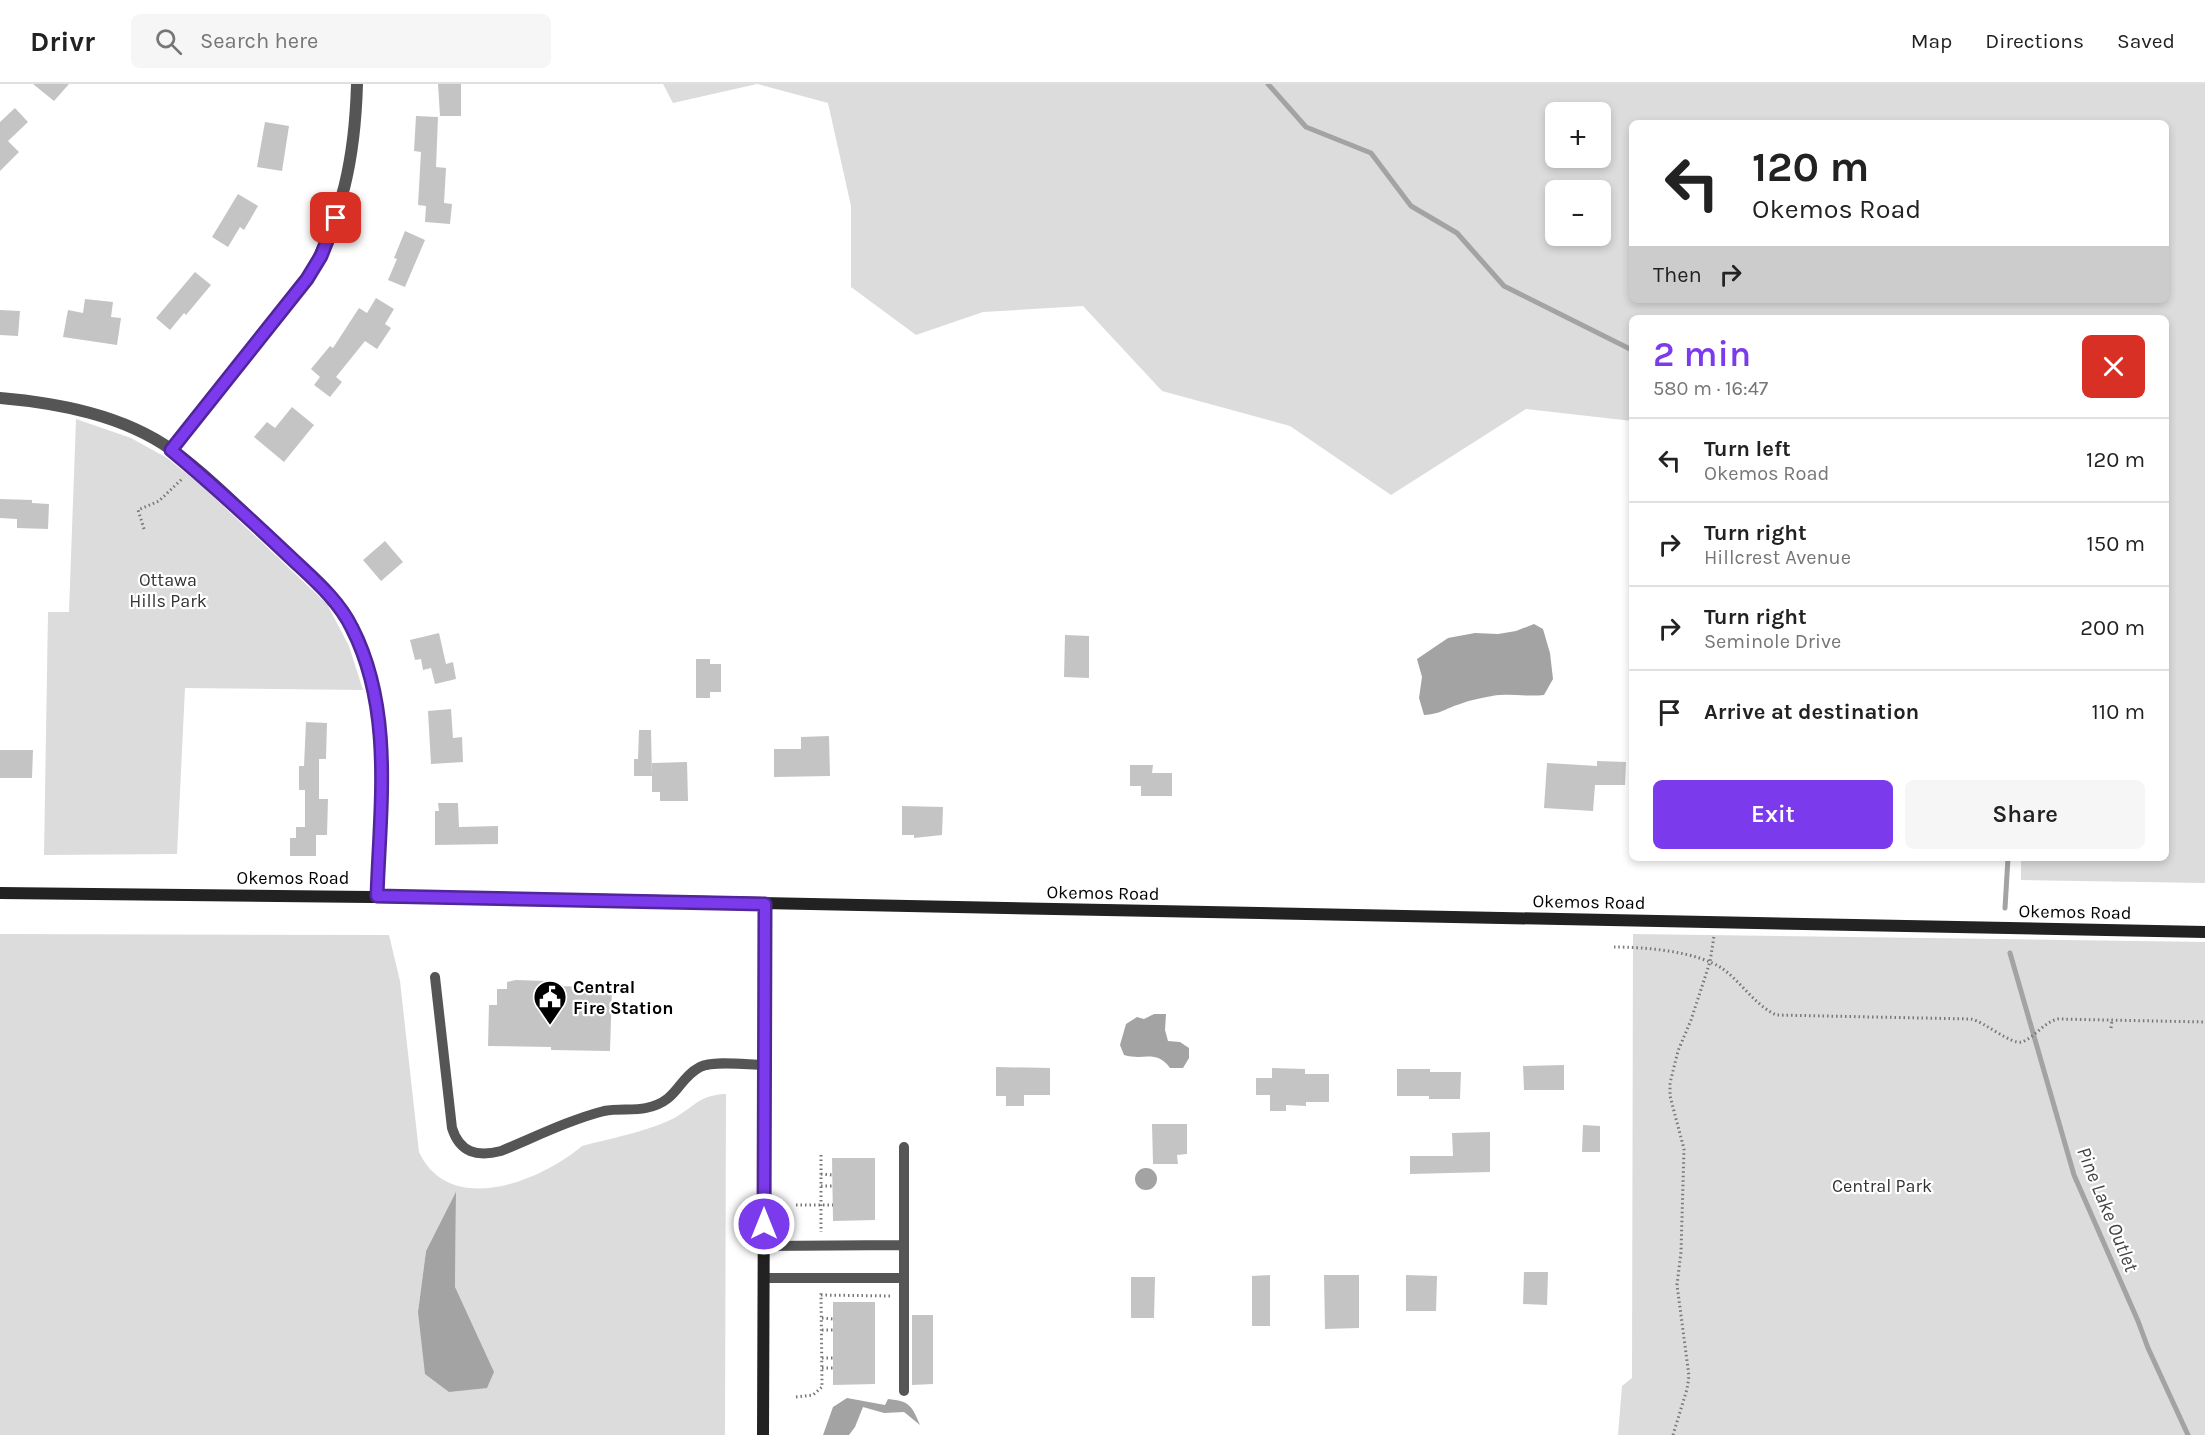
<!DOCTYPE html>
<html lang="en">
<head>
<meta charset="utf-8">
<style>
  :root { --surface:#fff; --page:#f6f6f6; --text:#222; --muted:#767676; --line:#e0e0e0; --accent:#7c3aed }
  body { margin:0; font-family:Karla,sans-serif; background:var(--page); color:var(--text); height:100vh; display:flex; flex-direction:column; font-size:22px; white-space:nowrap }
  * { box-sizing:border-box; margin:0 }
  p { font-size:20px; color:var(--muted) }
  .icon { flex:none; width:33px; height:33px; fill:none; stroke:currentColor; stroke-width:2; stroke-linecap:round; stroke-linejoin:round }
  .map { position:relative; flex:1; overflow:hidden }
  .panel { position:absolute; left:1629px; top:231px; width:540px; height:546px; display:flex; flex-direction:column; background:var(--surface); border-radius:9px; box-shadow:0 3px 9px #0003 }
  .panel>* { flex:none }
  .guide { position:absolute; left:1629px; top:36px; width:540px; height:183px; border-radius:9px; box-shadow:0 3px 9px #0003; background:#fff; color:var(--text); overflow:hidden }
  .controls { position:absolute; left:1545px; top:18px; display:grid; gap:12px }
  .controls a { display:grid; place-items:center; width:66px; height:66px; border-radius:9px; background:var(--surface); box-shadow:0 3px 9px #0003; font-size:30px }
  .pin { position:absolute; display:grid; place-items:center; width:51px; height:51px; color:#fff; margin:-26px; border-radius:12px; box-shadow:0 3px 9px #0006 }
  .me { position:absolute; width:66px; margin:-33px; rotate:0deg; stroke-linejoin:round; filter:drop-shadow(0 0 4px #0008) }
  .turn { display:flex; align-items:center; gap:21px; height:126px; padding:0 24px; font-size:27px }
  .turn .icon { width:78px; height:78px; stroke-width:2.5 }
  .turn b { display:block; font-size:42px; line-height:51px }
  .then { display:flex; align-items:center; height:57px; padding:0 24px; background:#0003; gap:12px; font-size:22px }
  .round { display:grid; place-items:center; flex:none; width:63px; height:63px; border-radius:9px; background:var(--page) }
  .summary { display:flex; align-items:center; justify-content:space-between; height:102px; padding:0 24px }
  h1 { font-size:36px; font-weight:600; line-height:45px; color:var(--accent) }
  .primary-button { display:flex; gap:12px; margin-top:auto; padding:12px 24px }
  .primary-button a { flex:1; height:69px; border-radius:9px; background:var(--accent); color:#fff; font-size:24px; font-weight:600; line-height:69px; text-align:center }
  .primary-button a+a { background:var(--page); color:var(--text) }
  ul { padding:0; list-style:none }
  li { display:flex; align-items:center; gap:18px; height:84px; padding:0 24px; border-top:2px solid var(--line) }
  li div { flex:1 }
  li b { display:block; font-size:22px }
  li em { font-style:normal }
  header { display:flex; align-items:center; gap:36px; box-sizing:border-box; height:84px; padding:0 30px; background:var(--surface); border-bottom:2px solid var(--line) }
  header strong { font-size:28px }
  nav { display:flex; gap:33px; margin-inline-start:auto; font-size:21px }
  .search { width:420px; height:54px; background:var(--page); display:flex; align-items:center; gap:15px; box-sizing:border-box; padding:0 21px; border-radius:9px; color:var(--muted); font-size:22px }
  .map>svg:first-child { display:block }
</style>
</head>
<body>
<header>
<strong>Drivr</strong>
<div class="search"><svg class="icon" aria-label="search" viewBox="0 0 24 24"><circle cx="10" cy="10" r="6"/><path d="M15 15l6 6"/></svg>Search here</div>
<nav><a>Map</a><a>Directions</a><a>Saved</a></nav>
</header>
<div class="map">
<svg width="2205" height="1351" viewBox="0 0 2205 1351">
  <rect width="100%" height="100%" fill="#fff"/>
  <path fill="#dcdcdc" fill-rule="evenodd" d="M663 0H2205V799L2021 796V774H2166V234H1632V337L1526 325 1391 411 1290 342 1162 307 1083 222 983 228 916 251 851 203V122L828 19 757 0 673 19ZM1556 28H1600V74H1556ZM1632 39H2166V216H1632ZM1600 106V152H1556V106Z
    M76 335 131 354 167 374 203 403 327 520 349 562 363 606 185 604 177 770 44 771 48 528H69Z
    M0 850 389 851 400 897 419 1068C450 1134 541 1097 582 1062 608 1055 644 1048 668 1037 693 1026 696 1011 726 1010L725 1351H0ZM456 1110 455 1203 418 1228 426 1167Z
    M1633 850 2205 858V1351H1618L1622 1302 1632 1294Z"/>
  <path fill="#a3a3a3" d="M1534 540 1543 545 1550 569 1553 595 1544 611C1526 613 1510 609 1492 612 1482 614 1470 616 1460 620 1444 625 1441 630 1424 631L1419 614 1422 593 1417 575 1448 554 1475 549 1498 550 1516 547Z
    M1154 930H1166L1165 946 1168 957 1180 958 1189 964V974L1183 984H1170C1156 965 1144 977 1124 971L1120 961 1126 940 1137 933 1144 935Z
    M1135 1095a11 11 0 1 1 22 0a11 11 0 1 1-22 0Z
    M456 1108 455 1203 494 1288 487 1304 449 1308 425 1290 418 1228 426 1167Z
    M847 1314 885 1321 888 1315C910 1317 912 1322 920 1341L904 1328 884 1329 863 1323 855 1343 849 1351H823L833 1323Z"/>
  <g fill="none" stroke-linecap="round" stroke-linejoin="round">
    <path stroke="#a3a3a3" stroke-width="5" d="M1268 0 1306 43 1371 69 1411 122 1457 149 1504 202 1632 266
      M2005 824 2008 774
      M2010 869 2074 1091 2138 1237 2148 1264 2188 1351"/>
  </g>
  <path fill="#c4c4c4" d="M33 0H69L54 17Z
    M438 0H461V32H440Z
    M15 24 28 38 8 57 19 68 0 87V38Z
    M416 32 438 33 436 83 446 84 444 119 452 120 450 140 425 138 426 122 418 121 421 68 414 67Z
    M265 38 289 42 282 87 257 83Z
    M238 110 258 122 244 146 240 143 228 163 212 153Z
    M405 147 425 156 405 203 388 196 397 175 394 174Z
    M195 188 211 201 186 231 184 229 170 246 156 234Z
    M376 214 394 225 385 240 391 244 377 265 365 257 336 293 342 298 330 313 314 301 320 293 311 285 330 262 333 264 359 224 367 229Z
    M85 215 113 218 111 233 121 234 117 261 63 253 68 226 83 229Z
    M0 226 20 227 18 252 0 251Z
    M292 323 314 341 284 378 254 353 267 338 275 344Z
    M0 415 32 416V419L49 420 48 445 17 444V435L0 434Z
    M385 457 403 478 381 497 363 476Z
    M439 549 446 580 453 578 456 595 435 600 431 584 423 586 421 575 415 576 410 556Z
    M1065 551 1089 552V594L1064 593Z
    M696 575H710V580H721V608H710V614H696Z
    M451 625 453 654 462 653 463 678 431 680 428 627Z
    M306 638 327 639 326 675H319V715H328L327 751H316V772H290V754H296V743H305V706H299V682H304Z
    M639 646H651L652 692H634V675H638Z
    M829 652 830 692 774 693V665H801V653Z
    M0 666H33L32 694H0Z
    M1597 677 1626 678 1625 701H1595L1593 727 1544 724 1547 679 1597 682Z
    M687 678 688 717H660V708H652V679Z
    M1130 681H1153L1152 689H1172V712H1141V702H1130Z
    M438 719H458L459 743 498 742V760L435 761V727H439Z
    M902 722 943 723 942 751 914 754V751H902Z
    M516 896 546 897 545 902 612 903 610 967 551 966V963L488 962 489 921H497V905H507V898Z
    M1564 981V1006H1524L1523 982Z
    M996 983 1050 984V1011H1024V1022H1006V1012H996Z
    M1272 984 1305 985V990H1329V1018H1306V1022L1286 1021V1027H1270V1011H1256V994H1272Z
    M1397 985H1430V988H1461L1460 1015H1429V1012H1397Z
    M1152 1040H1187V1070L1177 1071 1178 1080H1153Z
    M1583 1041 1600 1042V1068H1582Z
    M1490 1048V1088L1410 1090V1072H1453L1452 1049Z
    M832 1074H875V1136L833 1137Z
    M1524 1188H1548L1547 1221 1523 1220Z
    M1270 1191V1242H1252V1192Z
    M1324 1191H1359V1244L1325 1245Z
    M1406 1191 1437 1192 1436 1227H1406Z
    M1131 1193H1155L1154 1234H1131Z
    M833 1218H875V1300L833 1301Z
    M912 1231H933V1300L912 1301Z"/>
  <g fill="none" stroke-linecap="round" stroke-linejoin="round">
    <path stroke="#777" stroke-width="3" stroke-dasharray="1.5 3" stroke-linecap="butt" d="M144 445 138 426 159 417 183 394
      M1614 863C1644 863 1697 867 1723 885 1742 899 1754 920 1776 931L1971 935C1985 938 2011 961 2022 958 2035 953 2044 938 2058 935L2205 938
      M2111 944 2112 936
      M821 1071V1148
      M821 1090 832 1091
      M821 1102H833
      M796 1121H833
      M821 1211 892 1212
      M822 1234 833 1235
      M822 1246H833
      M822 1274H833
      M822 1284H833
      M796 1313 813 1311 822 1303 821 1208
      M1673 1351 1687 1305 1689 1292 1677 1201 1681 1168 1684 1065 1670 1012V999L1678 967 1691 936 1710 878 1714 852"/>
    <path stroke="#555" stroke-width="10" d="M435 893 452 1044C460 1069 477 1073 501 1067 535 1053 569 1036 604 1027 618 1024 633 1027 646 1024 679 1017 677 995 700 983 713 976 749 981 765 981
      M904 1063V1307
      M764 1162 904 1161
      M764 1194H904"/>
    <path stroke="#555" stroke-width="12" d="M0 314C58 319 123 331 172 366 211 394 245 430 280 463 312 494 347 522 362 565 390 645 380 729 377 812
      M171 366 307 195C343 133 355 72 357 0"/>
    <path stroke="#222" stroke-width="12" d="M0 809 559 815 2205 848
      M763 1351 765 820"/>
  </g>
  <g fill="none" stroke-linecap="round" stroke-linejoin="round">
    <g stroke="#51269a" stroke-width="15">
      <path id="route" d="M336 134 321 172 307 195 171 366C212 400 251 436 289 472 312 494 338 515 352 544 394 626 380 723 377 812L765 820 764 1140"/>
    </g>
    <use href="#route" stroke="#7c3aed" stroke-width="10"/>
  </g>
  <defs>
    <g id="civic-pin" transform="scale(1.725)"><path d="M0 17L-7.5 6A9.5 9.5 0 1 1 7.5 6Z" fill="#000" stroke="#fff"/><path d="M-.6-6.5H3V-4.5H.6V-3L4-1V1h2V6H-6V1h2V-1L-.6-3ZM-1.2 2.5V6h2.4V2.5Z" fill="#fff"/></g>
  </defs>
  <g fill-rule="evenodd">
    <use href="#civic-pin" x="550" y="913"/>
  </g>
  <g text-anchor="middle" stroke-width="4.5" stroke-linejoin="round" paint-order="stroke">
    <g font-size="18" fill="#333" stroke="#fff">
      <text x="168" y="502">Ottawa<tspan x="168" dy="21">Hills Park</tspan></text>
      <text x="1882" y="1108">Central Park</text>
    </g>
    <g font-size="18" fill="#000" stroke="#fff">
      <text x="293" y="800">Okemos Road</text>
      <text transform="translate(1103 809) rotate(1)" y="6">Okemos Road</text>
      <text transform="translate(1589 818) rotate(1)" y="6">Okemos Road</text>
      <text transform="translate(2075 828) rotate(1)" y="6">Okemos Road</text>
    </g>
    <g font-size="18" font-weight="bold" fill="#000" stroke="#fff" text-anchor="start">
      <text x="573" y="909">Central<tspan x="573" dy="21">Fire Station</tspan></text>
    </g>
    <g font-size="20" font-style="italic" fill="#444" stroke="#fff">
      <text transform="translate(2108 1125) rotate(68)" y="7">Pine Lake Outlet</text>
    </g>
  </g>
</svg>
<div class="controls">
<a>+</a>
<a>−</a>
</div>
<div class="pin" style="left:336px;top:134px;background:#d93025"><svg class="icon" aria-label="arrive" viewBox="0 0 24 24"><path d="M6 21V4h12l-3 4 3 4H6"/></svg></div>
<svg class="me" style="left:764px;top:1140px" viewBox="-20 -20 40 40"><circle r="17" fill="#7c3aed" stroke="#fff" stroke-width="3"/><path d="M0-11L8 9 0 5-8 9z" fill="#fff"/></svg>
<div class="guide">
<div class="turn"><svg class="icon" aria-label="left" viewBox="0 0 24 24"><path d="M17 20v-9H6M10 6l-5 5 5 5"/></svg><div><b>120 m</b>Okemos Road</div></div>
<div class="then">Then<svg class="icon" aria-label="right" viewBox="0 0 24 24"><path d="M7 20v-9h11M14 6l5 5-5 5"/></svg></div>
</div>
<section class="panel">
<div class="summary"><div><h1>2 min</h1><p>580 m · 16:47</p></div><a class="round" style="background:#d93025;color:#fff"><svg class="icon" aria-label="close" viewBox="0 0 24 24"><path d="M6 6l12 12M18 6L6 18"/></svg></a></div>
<ul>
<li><svg class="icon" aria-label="left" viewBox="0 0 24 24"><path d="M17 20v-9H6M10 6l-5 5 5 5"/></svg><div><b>Turn left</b><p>Okemos Road</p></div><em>120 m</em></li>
<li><svg class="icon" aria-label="right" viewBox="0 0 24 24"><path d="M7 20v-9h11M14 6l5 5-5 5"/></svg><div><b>Turn right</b><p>Hillcrest Avenue</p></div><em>150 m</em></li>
<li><svg class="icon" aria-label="right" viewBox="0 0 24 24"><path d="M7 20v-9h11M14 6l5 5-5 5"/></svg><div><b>Turn right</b><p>Seminole Drive</p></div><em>200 m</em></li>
<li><svg class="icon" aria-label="arrive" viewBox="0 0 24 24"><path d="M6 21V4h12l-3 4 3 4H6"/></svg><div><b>Arrive at destination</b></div><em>110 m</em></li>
</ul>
<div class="primary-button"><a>Exit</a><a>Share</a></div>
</section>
</div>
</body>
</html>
